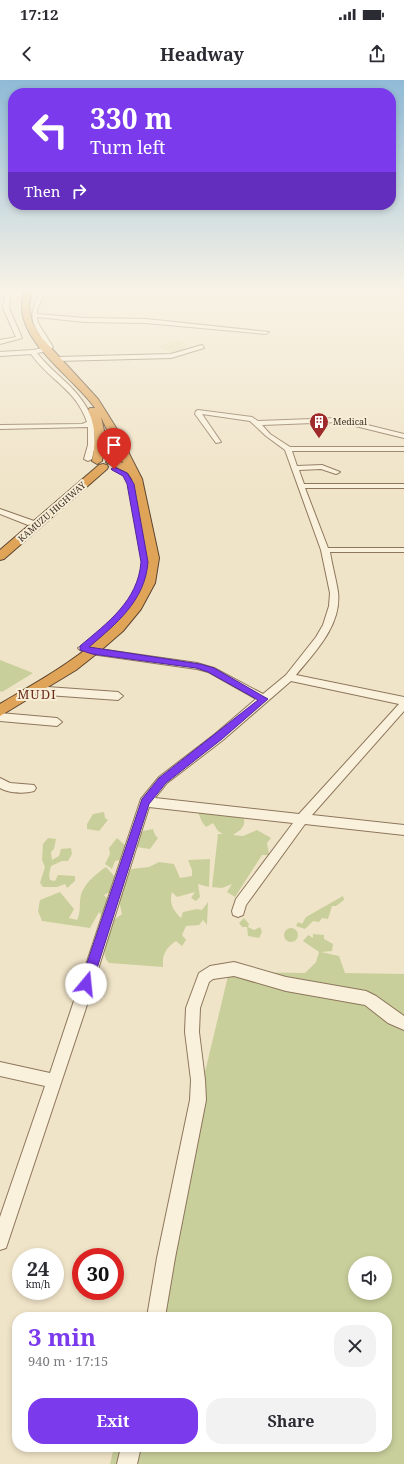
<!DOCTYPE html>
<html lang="en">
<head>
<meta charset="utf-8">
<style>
  :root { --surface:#fff; --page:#f2f2f3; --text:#2b2b33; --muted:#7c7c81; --accent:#7c3aed }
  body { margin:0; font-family:"Noto Serif",serif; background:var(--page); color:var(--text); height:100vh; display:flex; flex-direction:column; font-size:15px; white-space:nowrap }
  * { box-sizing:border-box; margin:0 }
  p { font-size:13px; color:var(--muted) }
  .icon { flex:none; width:22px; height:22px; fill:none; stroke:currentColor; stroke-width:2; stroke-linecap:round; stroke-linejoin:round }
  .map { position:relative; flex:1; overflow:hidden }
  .panel { position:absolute; left:12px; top:1232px; width:380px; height:140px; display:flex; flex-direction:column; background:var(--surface); border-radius:16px; box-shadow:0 2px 6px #0003 }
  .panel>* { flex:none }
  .top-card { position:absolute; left:8px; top:8px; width:388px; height:122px; border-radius:16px; box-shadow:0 2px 6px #0003; background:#7c3aed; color:#fff; overflow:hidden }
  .fabs { position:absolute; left:348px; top:1176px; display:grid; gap:8px }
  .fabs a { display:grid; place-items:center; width:44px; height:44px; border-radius:50%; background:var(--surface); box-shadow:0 2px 6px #0003; font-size:20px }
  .speed { position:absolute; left:12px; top:1168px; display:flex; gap:8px; font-size:20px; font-weight:700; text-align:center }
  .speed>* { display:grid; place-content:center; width:52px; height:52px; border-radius:50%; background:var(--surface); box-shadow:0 2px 6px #0003; line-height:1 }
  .speed small { font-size:10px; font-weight:400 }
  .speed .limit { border:6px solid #d22; background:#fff; color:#111 }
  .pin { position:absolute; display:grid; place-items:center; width:34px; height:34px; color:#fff; margin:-41px -17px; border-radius:50% 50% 50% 0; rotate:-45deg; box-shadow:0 0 4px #0007 }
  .pin .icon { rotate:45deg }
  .me { position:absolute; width:44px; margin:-22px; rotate:17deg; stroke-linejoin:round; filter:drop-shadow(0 0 3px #0008) }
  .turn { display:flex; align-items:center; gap:14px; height:84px; padding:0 16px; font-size:18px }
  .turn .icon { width:52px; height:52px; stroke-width:2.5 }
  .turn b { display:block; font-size:28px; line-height:34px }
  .then { display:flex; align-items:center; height:38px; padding:0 16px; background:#0003; gap:8px; font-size:15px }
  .round { display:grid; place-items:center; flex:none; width:42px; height:42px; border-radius:16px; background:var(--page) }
  .summary { display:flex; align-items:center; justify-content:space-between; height:68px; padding:0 16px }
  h1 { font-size:24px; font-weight:700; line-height:30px; color:var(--accent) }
  .cta { display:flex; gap:8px; margin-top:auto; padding:8px 16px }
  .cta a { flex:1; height:46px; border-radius:16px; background:var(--accent); color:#fff; font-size:16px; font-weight:700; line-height:46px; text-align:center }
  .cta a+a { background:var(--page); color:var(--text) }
  .status { display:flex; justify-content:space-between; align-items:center; height:28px; padding:0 20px; background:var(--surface); direction:ltr }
  .status svg { height:11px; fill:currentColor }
  header { display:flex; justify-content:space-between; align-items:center; height:52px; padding:0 16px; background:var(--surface); font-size:18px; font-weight:700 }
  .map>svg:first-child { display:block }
</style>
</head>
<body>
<div class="status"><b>17:12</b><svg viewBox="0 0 49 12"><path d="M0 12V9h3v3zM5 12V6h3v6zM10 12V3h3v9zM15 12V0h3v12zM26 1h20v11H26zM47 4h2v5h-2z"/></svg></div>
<header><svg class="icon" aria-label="back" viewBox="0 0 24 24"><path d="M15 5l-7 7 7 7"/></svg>Headway<svg class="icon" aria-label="share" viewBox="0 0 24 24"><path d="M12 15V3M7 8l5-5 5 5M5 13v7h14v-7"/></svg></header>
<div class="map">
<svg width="404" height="1384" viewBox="0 0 404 1384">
  <rect width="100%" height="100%" fill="#f0e4c8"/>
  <path fill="#e6deb5" d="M178 260 189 265 184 267 188 269 172 274 159 266Z"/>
  <path fill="#c9cf9b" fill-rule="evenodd" d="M0 580 33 593 2 612 0 611Z
    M197 730 243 736C247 746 241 750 233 755L243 756 257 750 271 758 267 763 269 775H262L235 817 227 812 232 804 222 808 212 807 218 754H223L218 751 213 743 206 747 202 742Z
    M104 732 105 738 108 740 99 751 87 749V744L93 734Z
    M153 749 155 755 158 758 150 769 137 767 136 762 143 751Z
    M48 758 56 759 54 769 51 772 52 780 59 776 61 769 71 768 72 774 68 781H62L51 786 49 795 50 800 55 801 58 795 75 796V801L67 808 65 804 57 807H43L40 803 45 787 42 780 43 764Z
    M117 758 126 766 124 779 115 781 112 789 105 784 110 774 109 768Z
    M210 779 209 807 198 804 200 817 196 821 191 818 195 812 177 817 172 812C169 824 173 830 181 838L183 832 197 829 202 830 208 822 207 845 203 840 199 845 186 846 182 855 186 860 182 866 176 861C166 868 162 874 163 887L109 883C99 875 107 849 114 840 116 838 120 836 122 834L119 821 131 789 149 787 159 782 174 784 180 798 192 796V790L188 780Z
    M106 787 116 798 114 810 104 815 114 826 105 841 99 832 90 848 42 841 38 831 40 820 60 812 74 829 69 838 77 840C82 831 78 821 82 812 87 801 97 793 106 787Z
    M343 816 344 820 336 826H332L328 839 322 838 319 842 313 841 305 849 296 846 298 842 302 844 306 837Z
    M244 838 249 844 248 847 254 850 260 847 262 852 259 858 248 856 247 847H242L239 843Z
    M284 855a7 7 0 1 1 14 0a7 7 0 1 1-14 0Z
    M313 854 324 855V859L333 864 332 871 321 872 339 876 345 893 404 894V1384H110L114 1367H387V1237H146L229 892 305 893 316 882 319 872 303 861 308 855 313 858ZM355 1183H385V1213H355Z"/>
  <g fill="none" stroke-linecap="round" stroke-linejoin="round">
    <g stroke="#8d765c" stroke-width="2">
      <path id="minor" d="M6 210H11L9 228 22 258 0 264V260L16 257 3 228Z
        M41 210H46L37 230V234L85 238 146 239 269 252 266 254 146 243 85 242 37 237 38 243 53 267 49 271 37 273C57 298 79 307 93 340L97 339 100 341 94 344 95 365 92 379 88 381 84 379 88 365V347L0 349V345L82 344 87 342C76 309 49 300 31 274L0 276V272L33 270 47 267C31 240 27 239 41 210Z
        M202 265 204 268 171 278 57 281 54 279 57 277 171 274Z
        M198 330 252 337 258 341 339 338 404 354V358L339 342 262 345 270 354 290 367H404V371H292L297 386 322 385 340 392 336 394 321 389 299 390 304 404H404V408H305L328 468H404V472H330C332 485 336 499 338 512 342 545 315 572 296 595L404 617V631L312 735 404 745V755L305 744 246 825 243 835 238 837 233 835 232 831 236 819 293 743 149 727 85 931 6 1168 0 1170V1137L45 1006 0 996V982L50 993 141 719 159 697 215 654 256 619 208 592 197 589 91 574 80 570 78 568 83 565 92 568 197 583 214 588 263 614 286 595 316 557 323 545 329 526 330 513 321 470 285 370 266 356 250 341 202 334 221 362 216 363 195 334 196 331ZM291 601 399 624 299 734 155 718 167 703 223 660Z
        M0 429 34 441 35 443 28 445 0 434Z
        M33 606 118 612 123 616 118 620 33 614 28 610Z
        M0 633 57 638 62 642 57 646 0 641Z
        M0 698 10 703 34 705 36 708 34 711C24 714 8 713 0 708Z
        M234 882 286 897 366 911 376 916 404 936V950L388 943 365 925 286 911 234 896 213 899 209 902 200 928 199 952 205 1000 206 1020 175 1178 165 1237H147L157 1178 190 1020 191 1000 185 952 186 928 199 893 210 886Z
        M121 1367H141L137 1384H117Z"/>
    </g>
    <g stroke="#5b4430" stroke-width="2">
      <path id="highway" d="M24 210H32L29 226 32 242 40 256 98 319 115 346 142 399 159 478 155 503 141 529 123 551 100 571 76 590 0 636V624C54 592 138 549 147 480 147 472 144 463 143 456 139 437 135 418 132 399L128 393 106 382 111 379 123 383 101 337 105 355 102 381 97 384 92 381C96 363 96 347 88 330L90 328H95C75 299 21 264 22 226 22 221 24 215 24 210Z
        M103 384 107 385 108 387 107 389 4 479 0 480V470L99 385Z"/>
    </g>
    <use href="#minor" fill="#faf1dc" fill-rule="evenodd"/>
    <use href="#highway" fill="#e0a458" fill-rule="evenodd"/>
  </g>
  <linearGradient id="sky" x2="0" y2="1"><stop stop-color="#8fbad6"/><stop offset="0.52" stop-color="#f8f3e6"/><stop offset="1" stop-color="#f8f3e6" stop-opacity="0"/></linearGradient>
  <rect width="404" height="404" fill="url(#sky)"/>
  <path fill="#7c3aed" stroke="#51269a" d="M114 387 127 393 134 404 148 482C145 521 116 544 89 567L200 584 214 588 268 619 222 659 166 703 149 724 92 904 90 908 86 910 82 908 80 904 142 719 159 698 258 620 208 592 196 588 92 574 80 570V566C107 543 138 521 141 482L127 404 123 396 112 390 111 389Z"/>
  <defs>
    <g id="building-pin" transform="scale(1)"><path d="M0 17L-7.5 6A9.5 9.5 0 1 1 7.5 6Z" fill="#9e2a2b" stroke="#f7eed8"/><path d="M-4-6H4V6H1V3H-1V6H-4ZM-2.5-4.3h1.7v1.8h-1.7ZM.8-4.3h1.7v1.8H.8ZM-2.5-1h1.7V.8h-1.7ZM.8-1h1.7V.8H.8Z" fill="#fff"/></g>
  </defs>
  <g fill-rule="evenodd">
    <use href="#building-pin" x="319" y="342"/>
  </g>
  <g text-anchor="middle" stroke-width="4" stroke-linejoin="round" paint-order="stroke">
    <g font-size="9" fill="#3d2e20" stroke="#f7eed8" text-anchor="start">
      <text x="333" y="345">Medical</text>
    </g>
    <g font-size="9" fill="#3d2e20" stroke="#f7eed8">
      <text transform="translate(52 432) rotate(-41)" y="3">KAMUZU HIGHWAY</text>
    </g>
    <g font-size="13" letter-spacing="1" fill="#6b2e1e" stroke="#f7eed8">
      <text x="37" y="619">MUDI</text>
    </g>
  </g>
</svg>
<div class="fabs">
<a><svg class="icon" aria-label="sound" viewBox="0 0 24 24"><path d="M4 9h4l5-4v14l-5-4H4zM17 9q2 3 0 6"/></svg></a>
</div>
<div class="speed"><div>24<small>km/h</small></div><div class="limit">30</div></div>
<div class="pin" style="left:114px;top:389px;background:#d93025"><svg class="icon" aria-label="arrive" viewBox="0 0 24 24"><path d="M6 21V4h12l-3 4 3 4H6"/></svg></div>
<svg class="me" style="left:86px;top:904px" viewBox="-20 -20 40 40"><circle r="19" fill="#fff"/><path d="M0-13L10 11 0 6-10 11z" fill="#7c3aed"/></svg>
<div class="top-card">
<div class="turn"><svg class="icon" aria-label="left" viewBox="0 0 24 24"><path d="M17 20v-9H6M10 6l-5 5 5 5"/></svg><div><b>330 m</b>Turn left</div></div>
<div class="then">Then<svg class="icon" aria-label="right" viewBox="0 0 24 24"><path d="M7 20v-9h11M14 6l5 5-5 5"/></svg></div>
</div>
<section class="panel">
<div class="summary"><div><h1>3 min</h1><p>940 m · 17:15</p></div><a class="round"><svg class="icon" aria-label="close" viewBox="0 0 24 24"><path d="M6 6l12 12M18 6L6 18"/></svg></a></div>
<div class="cta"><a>Exit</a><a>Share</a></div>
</section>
</div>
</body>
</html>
